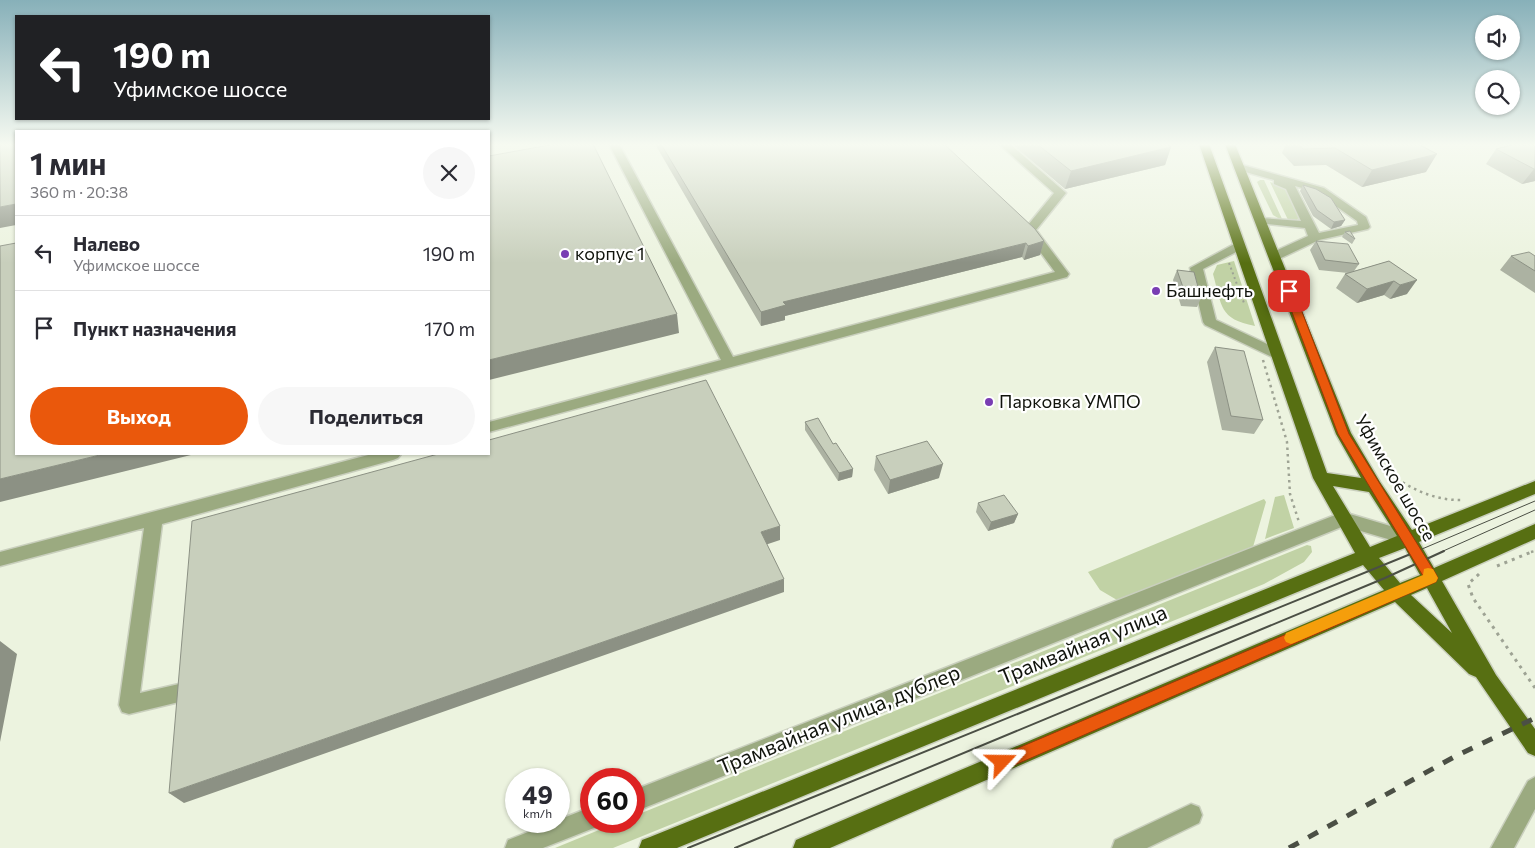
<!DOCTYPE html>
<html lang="ru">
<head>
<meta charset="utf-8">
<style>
  :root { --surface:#fff; --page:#f7f7f7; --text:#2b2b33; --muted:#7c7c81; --line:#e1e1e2; --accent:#ea580c }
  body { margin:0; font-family:Commissioner,sans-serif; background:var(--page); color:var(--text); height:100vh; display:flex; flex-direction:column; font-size:19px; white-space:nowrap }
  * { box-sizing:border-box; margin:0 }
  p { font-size:16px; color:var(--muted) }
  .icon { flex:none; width:28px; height:28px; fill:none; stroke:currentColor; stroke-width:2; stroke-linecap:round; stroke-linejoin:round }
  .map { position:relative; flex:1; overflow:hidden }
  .details { position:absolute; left:15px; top:130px; width:475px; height:325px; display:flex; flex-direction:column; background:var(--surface); border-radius:0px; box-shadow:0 1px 4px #0004 }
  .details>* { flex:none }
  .hud { position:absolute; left:15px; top:15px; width:475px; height:105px; border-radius:0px; box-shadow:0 1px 4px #0004; background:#202124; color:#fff; overflow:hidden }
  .fabs { position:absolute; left:1475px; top:15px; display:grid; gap:10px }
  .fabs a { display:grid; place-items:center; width:45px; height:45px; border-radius:50%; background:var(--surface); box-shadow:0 1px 4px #0004; font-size:25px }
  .speed { position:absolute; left:505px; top:768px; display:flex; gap:10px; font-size:25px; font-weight:700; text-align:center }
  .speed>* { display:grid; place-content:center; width:65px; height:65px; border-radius:50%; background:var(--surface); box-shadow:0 1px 4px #0004; line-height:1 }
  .speed small { font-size:12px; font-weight:400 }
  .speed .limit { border:8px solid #d22; background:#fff; color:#111 }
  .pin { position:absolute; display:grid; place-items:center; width:42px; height:42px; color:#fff; margin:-21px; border-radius:10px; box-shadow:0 2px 8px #0006 }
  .me { position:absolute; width:55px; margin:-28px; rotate:67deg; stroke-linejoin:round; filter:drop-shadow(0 0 4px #0008) }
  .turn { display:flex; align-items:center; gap:18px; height:105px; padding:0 15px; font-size:22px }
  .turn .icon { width:65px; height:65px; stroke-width:2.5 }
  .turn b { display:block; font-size:35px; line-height:42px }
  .round { display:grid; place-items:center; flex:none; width:52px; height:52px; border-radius:26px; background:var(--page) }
  .head { display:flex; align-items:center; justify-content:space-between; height:85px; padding:0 15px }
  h1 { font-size:30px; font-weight:700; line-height:38px }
  .cta { display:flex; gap:10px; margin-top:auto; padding:10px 15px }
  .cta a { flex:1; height:58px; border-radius:30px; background:var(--accent); color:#fff; font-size:20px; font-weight:700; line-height:58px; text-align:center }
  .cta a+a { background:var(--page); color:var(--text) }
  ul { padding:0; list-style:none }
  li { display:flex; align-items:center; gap:15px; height:75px; padding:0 15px; border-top:1px solid var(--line) }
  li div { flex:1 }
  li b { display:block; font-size:19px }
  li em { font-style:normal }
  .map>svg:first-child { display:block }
</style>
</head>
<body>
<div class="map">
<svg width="1535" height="848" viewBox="0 0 1535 848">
  <rect width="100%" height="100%" fill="#ecf3df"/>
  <path fill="#c1d2a5" d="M1260 180H1264L1283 221 1273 215 1257 182Z
    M1270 182 1285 188 1299 217 1297 220 1289 222Z
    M1234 261 1255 326C1219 319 1222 306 1213 274L1217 265Z
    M1284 495 1294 528 1265 539 1275 497Z
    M1264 499 1266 502 1253 547 1117 600 1100 590 1088 572Z
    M1307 545 1311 546 1312 552 1304 562 1264 584 613 848H555L621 821H634V816Z"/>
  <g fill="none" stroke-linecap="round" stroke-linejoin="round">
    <g stroke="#c9cfbd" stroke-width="3">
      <path id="minor" d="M609 144H619L733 357 1055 272 1024 230 1054 193 999 144H1010L1066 193 1036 230 1069 274 1067 277 489 432V422L721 360Z
        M1239 164 1324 188 1366 217 1370 227 1368 229 1319 240 1279 259H1271L1269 256 1271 253 1308 236 1305 228 1257 223 1255 221 1257 219 1261 218 1301 221 1286 189 1274 184V180L1235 169 1234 167ZM1295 186 1316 192 1357 221 1358 225 1319 233Z
        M1238 242 1242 243 1244 246 1242 249 1203 269 1216 320 1282 351 1284 354 1282 357H1272L1205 325 1203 322 1190 268Z
        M372 454H401L398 458 393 460 162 524 140 693 179 684 186 686 189 693 186 700 179 702 129 714 122 712 119 705 144 528 0 566V552Z
        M1343 512 1414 533 1416 538 1414 543 1408 545 1344 526 634 812V790Z
        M1535 777V809L1514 848H1491L1528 781Z
        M1191 804 1199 807 1202 815 1199 823 1147 848H1112L1115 840Z
        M591 807V821H600L599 826 543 848H505L508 840Z"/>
    </g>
    <g stroke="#c9cfbd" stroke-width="3">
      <path id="major" d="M1199 144H1209L1327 473 1361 478 1336 434 1225 144H1235L1351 433 1380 482 1412 530 1535 481V494L1419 542 1434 568 1535 524V539L1442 581 1496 675 1535 729V756L1528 753 1476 677 1469 674 1395 602 830 848H793L796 840 1384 590 1363 565 677 848H639L642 840 650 837 1355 553 1313 478ZM1333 486 1369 492 1397 536 1370 547ZM1405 548 1420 575 1400 583 1379 558ZM1427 588 1452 633 1411 595Z"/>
    </g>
    <path stroke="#9ea394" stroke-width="2" stroke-dasharray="2 3" stroke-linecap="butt" d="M1229 263 1244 303"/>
    <path stroke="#9ea394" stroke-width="2.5" stroke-dasharray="2.5 4" stroke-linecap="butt" d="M1263 360 1287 442 1290 494 1299 522
      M1381 468C1406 486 1431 501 1463 500
      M1531 552 1535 551"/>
    <path stroke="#9ea394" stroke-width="3" stroke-dasharray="3 5" stroke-linecap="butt" d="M1497 566 1534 551
      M1479 574 1468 584 1473 598 1535 688"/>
    <use href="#minor" fill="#9baa80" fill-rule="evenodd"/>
    <use href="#major" fill="#576f12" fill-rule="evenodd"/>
    <path stroke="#4b4f45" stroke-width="1" d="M1415 552 1535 501
      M1441 552 1535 510"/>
    <path stroke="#4b4f45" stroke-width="2" d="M688 848 1418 551
      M735 848 1385 578 1444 551"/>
    <path stroke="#4b4f45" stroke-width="5" stroke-dasharray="11 11" stroke-linecap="butt" d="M1289 848 1454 757 1535 718"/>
  </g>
  <path fill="#acb2a2" d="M655 144H944L1044 241 1040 255 1024 260 1022 257 785 316V320L761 326Z
    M1012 144H1167L1171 147 1165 165 1065 189Z
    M1286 144H1418L1426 172 1362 187 1326 165 1294 166 1282 153Z
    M1535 144V181L1522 184 1486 164 1496 149Z
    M1303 185 1345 220 1341 226 1331 229 1313 216 1300 191Z
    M1345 232 1355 239 1352 244 1342 237Z
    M1316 241 1359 264 1354 271 1389 261 1407 294 1390 299 1384 295 1357 303 1336 288 1345 274 1348 273 1319 270 1310 250Z
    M1511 256H1535V293L1500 270Z
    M1177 270 1201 298 1197 307 1181 306 1173 280Z
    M1215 347 1263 420 1254 434 1222 430 1207 362Z
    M805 422 833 444 853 469 852 477 838 481 805 430Z
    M876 456 939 478 888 494 874 470Z
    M978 503 1018 514 1014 523 988 531 976 512Z"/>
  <path fill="#8c9184" d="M1171 147 1165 165 1065 189 1071 171Z
    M1437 154 1426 172 1362 187 1372 170Z
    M1534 169H1535V181L1522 184Z
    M16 204V225L0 228V207Z
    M1345 220 1341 226 1331 229 1334 222Z
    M1044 241 1040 255 1024 260 1028 246Z
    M1026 243 1022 257 785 316V320L761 326V312L783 302Z
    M1417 280 1407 294 1390 299 1400 285Z
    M1394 281 1384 295 1357 303 1367 289Z
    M677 314 679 333 489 380V360Z
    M104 454H195L0 502V479Z
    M943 464 939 478 888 494 890 480Z
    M853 469 852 477 838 481 839 473Z
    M1018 514 1014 523 988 531 991 522Z
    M780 526V540L762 546 761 532Z
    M784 579V592L184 803 169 793Z
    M0 641 17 654 0 742Z"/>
  <path fill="#c8cfbc" stroke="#8c9184" d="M0 144H16V204L0 207Z
    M555 144H593L677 314 489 360V156Z
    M661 144H944L1035 229 1044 241 1028 246 1026 243 783 302 786 305 761 312Z
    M1037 144H1167L1171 147 1071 171Z
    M1299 144H1418L1437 154 1372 170 1335 148 1303 149Z
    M1516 144H1535V169H1534L1496 149Z
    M1303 185 1316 189 1331 198 1345 220 1334 222 1317 210Z
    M1350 231 1355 239 1345 232Z
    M1316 241 1348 244 1359 264 1325 260Z
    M16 243V454H104L0 479V246Z
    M1529 252 1535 256V271L1511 256Z
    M1389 261 1417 280 1400 285 1394 281 1367 289 1345 274Z
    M1177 270 1194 272 1201 298 1186 296Z
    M1215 347 1244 351 1263 420 1231 416Z
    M706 380 780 526 761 532 784 579 169 793 192 521 438 454H489V440Z
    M818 418 833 444 836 443 853 469 839 473 805 422Z
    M927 441 943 464 890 480 876 456Z
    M1004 495 1018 514 991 522 978 503Z"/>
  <linearGradient id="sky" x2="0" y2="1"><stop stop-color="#87b0b9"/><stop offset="0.55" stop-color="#f6faf1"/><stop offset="1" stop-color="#f6faf1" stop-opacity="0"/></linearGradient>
  <rect width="1535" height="263" fill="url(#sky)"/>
  <path fill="#ea580c" stroke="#983908" d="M1289 288 1294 291 1349 434 1436 574 1438 578 1436 582 1008 768 1002 770 997 768 994 762 997 757 1423 576 1338 434 1284 291Z"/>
  <path fill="#f59e0b" d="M1428 568 1433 569 1438 578 1436 582 1296 642 1291 644 1286 642 1284 638 1286 633 1423 575 1424 569Z"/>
  <g fill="#793db3" stroke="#fff" stroke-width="2">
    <circle cx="565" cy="254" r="5"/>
    <circle cx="1156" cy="291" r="5"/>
    <circle cx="989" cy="402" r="5"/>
  </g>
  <g text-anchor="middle" stroke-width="4.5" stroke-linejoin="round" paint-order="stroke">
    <g font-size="18" fill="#10130c" stroke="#fff" text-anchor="start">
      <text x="575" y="260">корпус 1</text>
      <text x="1166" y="297">Башнефть</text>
      <text x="999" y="408">Парковка УМПО</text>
    </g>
    <g font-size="18" fill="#10130c" stroke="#fff">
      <text transform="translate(1395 478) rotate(60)" y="6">Уфимское шоссе</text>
    </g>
    <g font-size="21" fill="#10130c" stroke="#fff">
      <text transform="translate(1083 645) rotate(-22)" y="7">Трамвайная улица</text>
      <text transform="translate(839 720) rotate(-22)" y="7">Трамвайная улица, дублер</text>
    </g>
  </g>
</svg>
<div class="fabs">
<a><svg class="icon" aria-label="sound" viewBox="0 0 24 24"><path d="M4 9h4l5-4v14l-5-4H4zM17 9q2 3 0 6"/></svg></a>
<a><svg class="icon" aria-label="search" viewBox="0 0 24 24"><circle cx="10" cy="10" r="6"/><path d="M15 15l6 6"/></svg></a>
</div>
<div class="speed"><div>49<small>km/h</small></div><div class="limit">60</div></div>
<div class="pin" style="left:1289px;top:291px;background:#d93025"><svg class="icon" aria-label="arrive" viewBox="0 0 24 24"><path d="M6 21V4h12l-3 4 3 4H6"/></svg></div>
<svg class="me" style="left:1002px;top:762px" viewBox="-20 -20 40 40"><path d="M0-17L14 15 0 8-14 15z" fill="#ea580c" stroke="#fff" stroke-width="4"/></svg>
<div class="hud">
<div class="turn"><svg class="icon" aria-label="left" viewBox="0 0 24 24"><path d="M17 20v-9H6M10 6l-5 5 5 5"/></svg><div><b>190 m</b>Уфимское шоссе</div></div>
</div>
<section class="details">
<div class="head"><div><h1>1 мин</h1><p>360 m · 20:38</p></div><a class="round"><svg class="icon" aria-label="close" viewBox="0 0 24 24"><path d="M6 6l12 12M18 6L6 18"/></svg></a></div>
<ul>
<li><svg class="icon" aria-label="left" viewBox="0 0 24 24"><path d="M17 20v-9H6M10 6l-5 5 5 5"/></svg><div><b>Налево</b><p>Уфимское шоссе</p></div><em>190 m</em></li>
<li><svg class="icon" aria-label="arrive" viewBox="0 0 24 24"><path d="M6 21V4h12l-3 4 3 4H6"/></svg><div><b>Пункт назначения</b></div><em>170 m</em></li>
</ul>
<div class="cta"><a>Выход</a><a>Поделиться</a></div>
</section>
</div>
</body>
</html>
